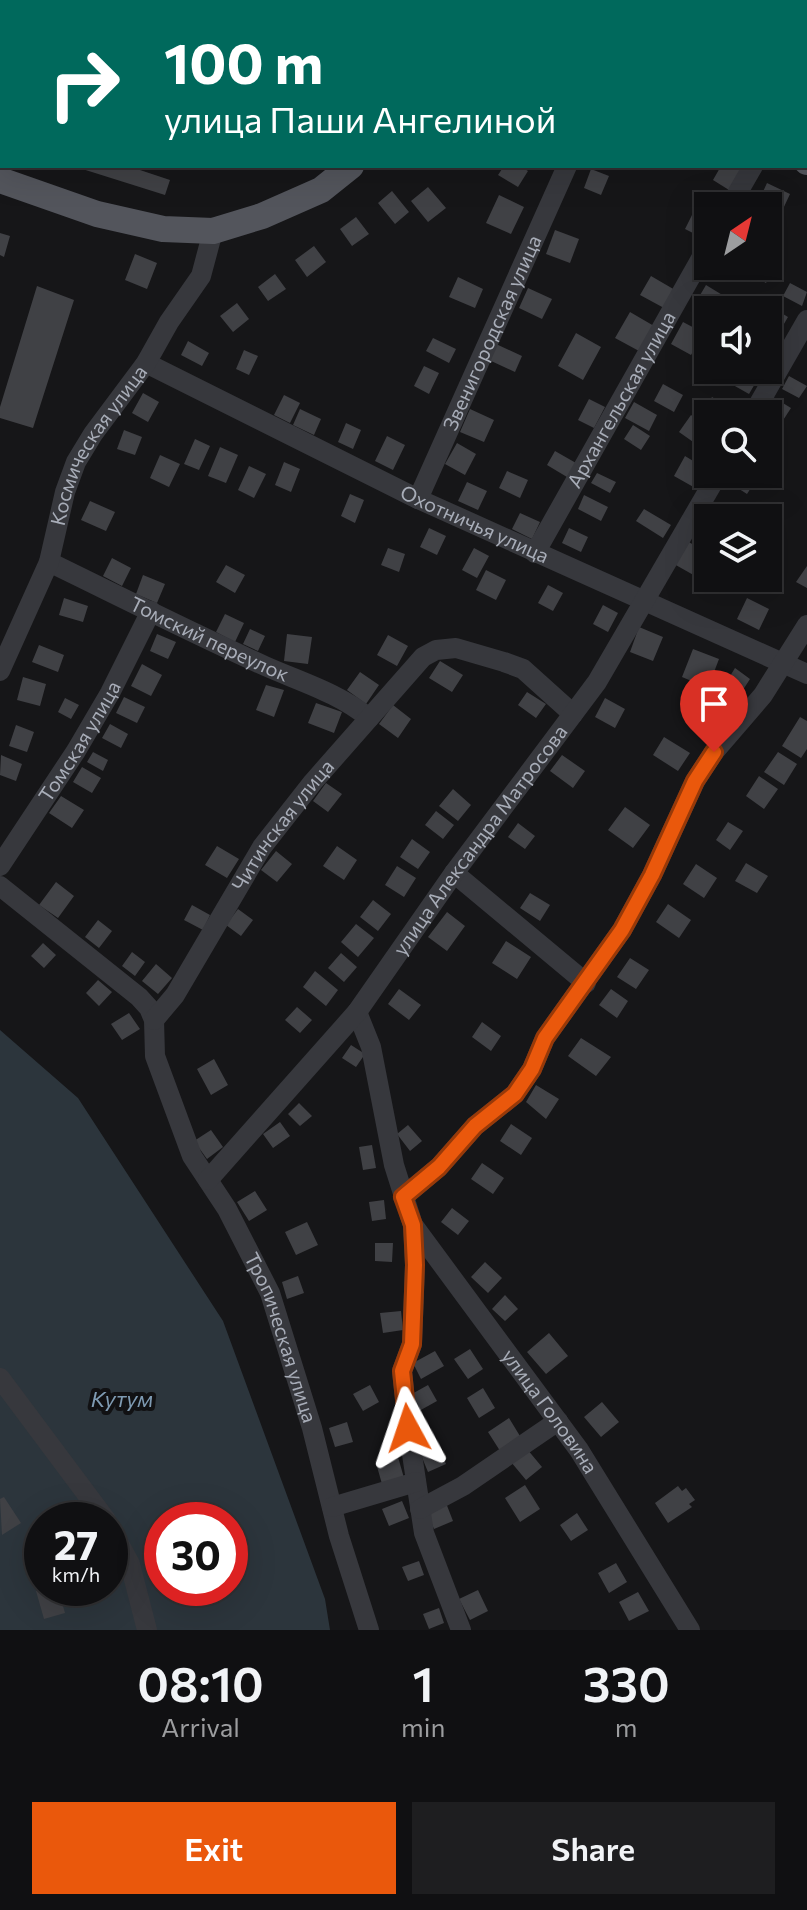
<!DOCTYPE html>
<html lang="en">
<head>
<meta charset="utf-8">
<style>
  :root { --surface:#101012; --page:#1e1e20; --text:#f1f3f6; --muted:#9c9d9f; --line:#303032; --accent:#ea580c }
  body { margin:0; font-family:Commissioner,sans-serif; background:var(--page); color:var(--text); height:100vh; display:flex; flex-direction:column; font-size:30px; white-space:nowrap }
  * { box-sizing:border-box; margin:0 }
  p { font-size:26px; color:var(--muted) }
  .icon { flex:none; width:44px; height:44px; fill:none; stroke:currentColor; stroke-width:2; stroke-linecap:round; stroke-linejoin:round }
  .map { position:relative; height:1630px; overflow:hidden }
  .panel { display:flex; flex-direction:column; background:var(--surface); flex:1 }
  .panel>* { flex:none }
  .hud { position:absolute; left:0px; top:0px; width:808px; height:168px; box-shadow:0 8px 32px #0002,0 0 0 2px var(--line); background:#00695c; color:#fff; overflow:hidden }
  .needle { width:52px; rotate:35deg }
  .controls { position:absolute; left:694px; top:192px; display:grid; gap:16px }
  .controls a { display:grid; place-items:center; width:88px; height:88px; border-radius:0px; background:var(--surface); box-shadow:0 8px 32px #0002,0 0 0 2px var(--line); font-size:40px }
  .speed { position:absolute; left:24px; top:1502px; display:flex; gap:16px; font-size:40px; font-weight:700; text-align:center }
  .speed>* { display:grid; place-content:center; width:104px; height:104px; border-radius:50%; background:var(--surface); box-shadow:0 8px 32px #0002,0 0 0 2px var(--line); line-height:1 }
  .speed small { font-size:20px; font-weight:400 }
  .speed .limit { border:12px solid #d22; background:#fff; color:#111 }
  .pin { position:absolute; display:grid; place-items:center; width:68px; height:68px; color:#fff; margin:-82px -34px; border-radius:50% 50% 50% 0; rotate:-45deg; box-shadow:0 0 8px #0007 }
  .pin .icon { rotate:45deg }
  .me { position:absolute; width:88px; margin:-44px; rotate:355deg; stroke-linejoin:round; filter:drop-shadow(0 0 6px #0008) }
  .turn { display:flex; align-items:center; gap:28px; height:168px; padding:0 32px; font-size:36px }
  .turn .icon { width:104px; height:104px; stroke-width:2.5 }
  .turn b { display:block; font-size:56px; line-height:68px }
  .eta { display:flex; justify-content:space-evenly; align-items:center; height:136px; text-align:center }
  .eta b { font-size:48px; font-weight:600; line-height:56px }
  .action { display:flex; gap:16px; margin-top:auto; padding:16px 32px }
  .action a { flex:1; height:92px; border-radius:0px; background:var(--accent); color:#fff; font-size:32px; font-weight:600; line-height:92px; text-align:center }
  .action a+a { background:var(--page); color:var(--text) }
  .map>svg:first-child { display:block }
</style>
</head>
<body>
<div class="map">
<svg width="807" height="1630" viewBox="0 0 807 1630">
  <rect width="100%" height="100%" fill="#161618"/>
  <path fill="#2c353c" fill-rule="evenodd" d="M0 1030 78 1098 223 1321 325 1599 330 1630H0ZM42 1520H110V1588H42ZM162 1520H230V1588H162Z"/>
  <path fill="#404145" d="M128 166 170 180 165 195 76 167Z
    M504 166H520L528 171 518 187 498 175Z
    M721 166 743 167 729 190 713 180Z
    M591 169 609 176 601 195 584 188Z
    M767 183 790 194 783 209 760 198Z
    M428 187 446 208 428 222 411 201Z
    M392 191 409 212 395 224 378 203Z
    M706 193 723 203 721 206H708V213L697 207Z
    M499 195 524 207 511 234 486 223Z
    M692 215 708 224 703 238 685 229Z
    M356 217 369 234 352 246 340 229Z
    M555 230 579 239 570 263 546 254Z
    M0 233 10 236 4 257 0 255Z
    M314 246 326 262 307 277 295 260Z
    M135 254 157 263 147 289 125 280Z
    M768 264 774 268 766 283 747 272 750 266Z
    M275 274 286 289 268 301 258 287Z
    M651 276 675 290 664 308 640 295Z
    M458 277 483 289 475 308 449 297Z
    M790 283 807 292 802 306 783 296Z
    M706 285 724 296 716 310H710L696 302Z
    M37 286 74 300 33 428 0 418V407Z
    M528 288 552 299 542 319 519 308Z
    M237 303 249 319 233 332 220 316Z
    M770 306 788 317 781 329 768 320Z
    M630 312 654 326 639 351 615 338Z
    M683 322 704 333 691 355 671 344Z
    M576 333 601 347 583 380 558 366Z
    M768 333 782 340 776 350 768 346Z
    M433 338 456 349 449 363 426 351Z
    M188 341 209 353 202 366 181 355Z
    M496 344 522 356 515 372 489 360Z
    M244 350 258 356 249 375 236 369Z
    M424 366 439 373 429 394 414 386Z
    M732 370H746L759 377 749 394 726 381Z
    M789 376 807 386 799 398 782 389Z
    M663 384 683 395 674 412 654 401Z
    M143 393 159 402 148 422 132 413Z
    M284 395 300 403 290 423 274 415Z
    M712 397 728 407 724 414 708 415 703 412Z
    M773 397 791 408 780 425 768 417V414H762Z
    M589 399 605 407 594 428 578 420Z
    M634 402 657 415 649 431 625 418Z
    M300 409 321 419 314 435 293 425Z
    M470 409 494 420 484 442 460 432Z
    M691 415 708 427 696 444 679 432Z
    M346 423 361 430 353 449 338 442Z
    M633 425 650 436 641 450 624 439Z
    M124 430 142 437 135 455 117 449Z
    M387 436 405 445 393 470 375 461Z
    M195 439 210 446 199 470 184 464Z
    M457 443 476 454 465 475 445 464Z
    M703 443 708 447V462L696 454Z
    M220 447 238 455 226 483 208 476Z
    M555 451 576 463 567 477 547 465Z
    M160 455 180 464 169 487 150 478Z
    M685 456 708 470 697 489 674 476Z
    M284 462 300 469 291 492 275 485Z
    M249 466 266 474 254 498 238 490Z
    M507 471 528 480 520 498 499 488Z
    M597 473 616 482 610 493 591 483Z
    M728 474H752L758 477 747 494 725 480Z
    M467 482 487 491 478 510 458 501Z
    M350 494 364 500 355 523 341 516Z
    M584 495 608 507 601 521 578 509Z
    M90 501 115 512 106 531 81 520Z
    M708 504 732 518H708V534L695 527Z
    M644 509 671 525 663 538 636 521Z
    M520 513 540 522 532 539 512 529Z
    M429 528 446 536 437 555 420 547Z
    M569 528 588 537 581 552 562 543Z
    M687 541 708 553 697 577 674 564Z
    M388 548 405 554 399 572 381 565Z
    M474 548 489 556 477 578 462 570Z
    M112 558 131 568 122 586 103 576Z
    M226 565 245 575 235 593 216 582Z
    M807 566V588L796 582Z
    M486 570 506 580 496 600 476 590Z
    M143 575 165 584 157 603 136 594Z
    M548 585 563 593 553 611 538 603Z
    M64 598 88 606 83 622 59 615Z
    M747 598 769 609 759 630 737 619Z
    M603 605 618 613 608 632 593 624Z
    M225 614 244 623 235 642 216 632Z
    M639 627 663 637 653 661 630 652Z
    M250 629 265 636 258 651 243 644Z
    M157 634 176 642 168 659 150 651Z
    M287 634 312 637 308 664 284 661Z
    M388 635 408 646 397 666 377 655Z
    M39 645 64 655 58 672 32 662Z
    M693 649 719 659 708 688 682 677Z
    M440 661 463 675 452 692 429 678Z
    M142 664 162 675 151 696 131 686Z
    M735 668 750 679 739 696 724 686Z
    M360 672 379 685 366 704 347 690Z
    M23 677 46 684 40 706 17 700Z
    M266 685 284 690 274 717 256 710Z
    M527 692 546 704 536 718 518 705Z
    M124 697 145 707 137 723 116 713Z
    M65 698 79 705 71 719 58 712Z
    M605 698 625 709 615 728 595 717Z
    M316 703 342 712 334 733 308 723Z
    M393 705 411 719 398 738 379 724Z
    M800 717 807 721V749L801 758 782 746Z
    M110 724 128 734 121 748 102 738Z
    M16 725 34 732 27 752 9 746Z
    M664 737 690 753 678 771 653 755Z
    M93 752 108 760 103 771 87 762Z
    M778 752 797 764 784 785 764 772Z
    M1 755 22 764 16 781 0 775Z
    M562 755 585 771 573 788 550 771Z
    M82 767 101 778 92 793 73 782Z
    M759 776 778 789 764 809 746 796Z
    M326 783 342 794 328 812 313 801Z
    M453 789 471 805 458 821 439 806Z
    M61 796 84 810 72 828 49 813Z
    M625 807 650 825 633 848 608 830Z
    M436 811 454 825 443 839 425 825Z
    M728 822 743 831 730 850 716 840Z
    M518 823 535 836 525 849 508 837Z
    M412 839 430 852 418 869 400 857Z
    M217 846 239 859 227 878 205 865Z
    M337 846 357 860 344 880 323 866Z
    M276 851 292 864 277 882 261 870Z
    M746 863 768 876 757 893 735 881Z
    M696 864 717 878 704 898 683 884Z
    M397 866 416 878 404 897 385 885Z
    M56 882 74 896 58 918 39 905Z
    M530 893 550 905 540 921 520 908Z
    M373 900 391 914 378 931 360 917Z
    M668 904 691 920 679 938 656 922Z
    M192 905 210 915 203 930 184 920Z
    M238 909 253 920 241 936 226 925Z
    M447 912 465 926 447 951 428 937Z
    M98 920 112 931 99 948 85 937Z
    M356 924 374 938 358 957 341 942Z
    M506 941 531 957 517 979 492 963Z
    M43 943 56 955 44 968 31 956Z
    M132 952 145 962 135 976 122 966Z
    M341 953 357 967 344 982 328 968Z
    M630 958 649 970 636 989 617 977Z
    M156 964 172 978 158 994 142 981Z
    M315 971 338 990 326 1006 303 987Z
    M98 980 112 992 99 1006 86 993Z
    M399 989 421 1005 409 1020 388 1004Z
    M611 989 628 1001 617 1018 599 1005Z
    M297 1007 312 1020 300 1033 285 1020Z
    M129 1013 140 1029 122 1040 111 1024Z
    M482 1022 501 1036 491 1051 472 1037Z
    M581 1038 611 1057 596 1076 568 1056Z
    M351 1045 365 1054 356 1067 342 1058Z
    M214 1059 228 1085 211 1095 197 1069Z
    M536 1085 559 1099 546 1119 526 1102Z
    M299 1103 312 1116 300 1126 288 1114Z
    M280 1122 290 1136 273 1148 263 1134Z
    M511 1124 532 1138 521 1155 500 1141Z
    M408 1125 422 1141 410 1151 397 1134Z
    M211 1130 223 1147 207 1159 194 1141Z
    M372 1145 376 1168 363 1170 359 1147Z
    M482 1163 504 1178 493 1194 471 1179Z
    M255 1191 267 1210 249 1221 237 1202Z
    M384 1200 386 1219 372 1221 369 1202Z
    M452 1208 469 1221 458 1235 441 1222Z
    M307 1222 318 1245 296 1255 285 1232Z
    M375 1243H393L392 1262 375 1261Z
    M485 1262 502 1278 488 1293 471 1277Z
    M298 1276 304 1293 287 1299 282 1282Z
    M505 1295 518 1309 505 1321 492 1309Z
    M401 1311 403 1330 383 1333 380 1313Z
    M549 1333 568 1356 546 1374 527 1352Z
    M470 1349 483 1369 468 1379 454 1359Z
    M435 1351 444 1366 421 1379 413 1363Z
    M370 1385 379 1402 363 1411 353 1394Z
    M428 1385 437 1401 419 1411 410 1395Z
    M483 1388 495 1408 479 1418 467 1398Z
    M602 1402 619 1422 601 1437 584 1417Z
    M509 1418 523 1441 502 1454 488 1432Z
    M347 1422 353 1442 335 1447 329 1428Z
    M439 1448 446 1464 428 1472 421 1455Z
    M527 1449 542 1467 526 1480 511 1462Z
    M398 1457 404 1478 382 1484 376 1463Z
    M525 1485 540 1509 520 1522 505 1498Z
    M678 1486 682 1491 686 1488 695 1500 689 1504 692 1507 668 1523 655 1503Z
    M4 1497 21 1523 2 1535 0 1499Z
    M402 1501 409 1518 389 1526 382 1509Z
    M446 1503 453 1521 434 1529 427 1512Z
    M577 1513 588 1530 571 1541 560 1525Z
    M419 1561 424 1575 408 1581 402 1567Z
    M616 1563 627 1582 609 1593 598 1573Z
    M47 1588H58L65 1613 44 1619 36 1591Z
    M478 1590 488 1611 470 1620 459 1599Z
    M638 1592 649 1611 629 1621 619 1602Z
    M439 1608 444 1623 429 1629 423 1614Z"/>
  <g fill="none" stroke-linecap="round" stroke-linejoin="round">
    <g stroke="#37383d" stroke-width="20">
      <path d="M806 51 807 49"/>
      <path d="M730 206 753 166"/>
      <path id="s1" d="M146 363 418 499 807 674"/>
      <path d="M753 414 807 320"/>
      <path id="s2" d="M418 499 567 166"/>
      <path id="s3" d="M535 553 708 246"/>
      <path id="s4" d="M49 562C121 597 192 633 265 666 301 682 339 693 369 718"/>
      <path id="s5" d="M0 671 49 562 65 492 76 462 93 434 146 363 169 322 201 276 213 231"/>
      <path id="s6" d="M0 866 76 751 110 693 151 611"/>
      <path d="M454 873 586 983"/>
      <path id="s7" d="M0 886 139 997 149 1008 154 1020 155 1056 192 1156 227 1209 270 1293 312 1428 339 1536 369 1630"/>
      <path id="s8" d="M357 1012 371 1047 394 1165 413 1225 579 1450 690 1630"/>
      <path id="s9" d="M154 1020 175 995 262 847 313 782 423 657 436 650 456 648 504 662 523 669 573 714"/>
      <path id="s10" d="M208 1180 357 1012 454 873 597 682 718 474"/>
      <path d="M403 1197 439 1167 475 1126 515 1094 532 1069 545 1038 622 930 652 875 695 781 714 752 763 695 807 625"/>
      <path d="M413 1225 415 1265 412 1344 402 1371 408 1428 424 1533 461 1630"/>
      <path d="M0 1378 106 1520"/>
      <path d="M332 1507 416 1482"/>
      <path d="M420 1509 463 1486 558 1421"/>
      <path d="M110 1527 130 1564 147 1630"/>
    </g>
    <path stroke="#53555c" stroke-width="26" d="M806 161 807 162
      M0 180 97 214 163 229 213 231 262 216 321 190 351 166"/>
  </g>
  <g fill="none" stroke-linecap="round" stroke-linejoin="round">
    <g stroke="#983908" stroke-width="20">
      <path id="route" d="M408 1428 402 1371 412 1344 415 1265 413 1225 403 1197 439 1167 475 1126 515 1094 532 1069 545 1038 622 930 652 875 695 781 714 752"/>
    </g>
    <use href="#route" stroke="#ea580c" stroke-width="14"/>
  </g>
  <g text-anchor="middle" stroke-width="8" stroke-linejoin="round" paint-order="stroke">
    <g font-size="20" fill="#a8adb8" stroke="#111113">
      <text dy="7" stroke="none"><textPath href="#s2" startOffset="182">Звенигородская улица</textPath></text>
      <text dy="7" stroke="none"><textPath href="#s3" startOffset="176">Архангельская улица</textPath></text>
      <text dy="7" stroke="none"><textPath href="#s5" startOffset="248">Космическая улица</textPath></text>
      <text dy="7" stroke="none"><textPath href="#s1" startOffset="366">Охотничья улица</textPath></text>
      <text dy="7" stroke="none"><textPath href="#s4" startOffset="178">Томский переулок</textPath></text>
      <text dy="7" stroke="none"><textPath href="#s6" startOffset="148">Томская улица</textPath></text>
      <text dy="7" stroke="none"><textPath href="#s9" startOffset="234">Читинская улица</textPath></text>
      <text dy="7" stroke="none"><textPath href="#s10" startOffset="436">улица Александра Матросова</textPath></text>
      <text dy="7" stroke="none"><textPath href="#s7" startOffset="552">Тропическая улица</textPath></text>
      <text dy="7" stroke="none"><textPath href="#s8" startOffset="452">улица Головина</textPath></text>
    </g>
    <g font-size="22" font-style="italic" fill="#7f9bb3" stroke="#111113">
      <text x="122" y="1407">Кутум</text>
    </g>
  </g>
</svg>
<div class="controls">
<a><svg class="needle" viewBox="-14 -14 28 28"><path d="M0-13l5 13h-10z" fill="#e53935"/><path d="M0 13l5-13h-10z" fill="#9c9d9f"/></svg></a>
<a><svg class="icon" aria-label="sound" viewBox="0 0 24 24"><path d="M4 9h4l5-4v14l-5-4H4zM17 9q2 3 0 6"/></svg></a>
<a><svg class="icon" aria-label="search" viewBox="0 0 24 24"><circle cx="10" cy="10" r="6"/><path d="M15 15l6 6"/></svg></a>
<a><svg class="icon" aria-label="layers" viewBox="0 0 24 24"><path d="M12 4l9 5-9 5-9-5zM3 14l9 5 9-5"/></svg></a>
</div>
<div class="speed"><div>27<small>km/h</small></div><div class="limit">30</div></div>
<div class="pin" style="left:714px;top:752px;background:#d93025"><svg class="icon" aria-label="arrive" viewBox="0 0 24 24"><path d="M6 21V4h12l-3 4 3 4H6"/></svg></div>
<svg class="me" style="left:408px;top:1428px" viewBox="-20 -20 40 40"><path d="M0-17L14 15 0 8-14 15z" fill="#ea580c" stroke="#fff" stroke-width="4"/></svg>
<div class="hud">
<div class="turn"><svg class="icon" aria-label="right" viewBox="0 0 24 24"><path d="M7 20v-9h11M14 6l5 5-5 5"/></svg><div><b>100 m</b>улица Паши Ангелиной</div></div>
</div>
</div>
<section class="panel">
<div class="eta">
<div><b>08:10</b><p>Arrival</p></div>
<div><b>1</b><p>min</p></div>
<div><b>330</b><p>m</p></div>
</div>
<div class="action"><a>Exit</a><a>Share</a></div>
</section>
</body>
</html>
